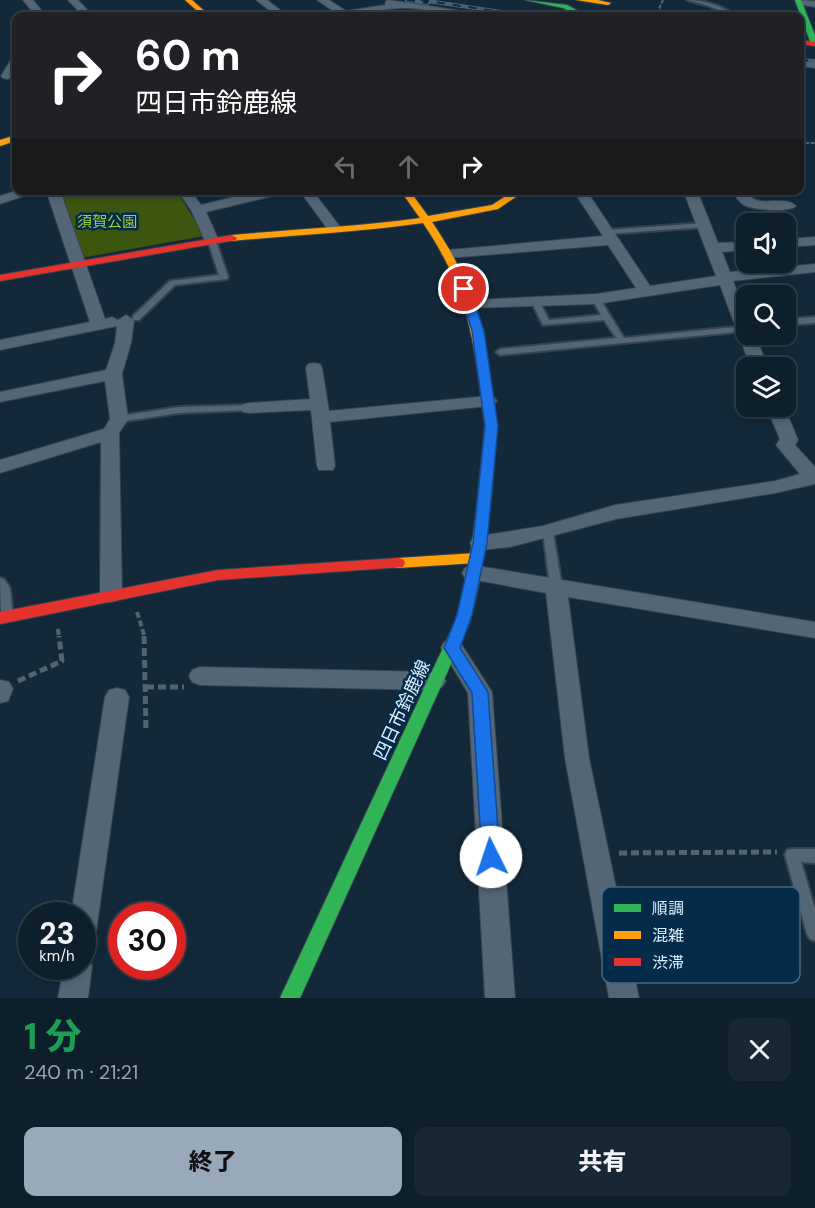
<!DOCTYPE html>
<html lang="ja">
<head>
<meta charset="utf-8">
<style>
  :root { --surface:#0e1f2c; --page:#172734; --text:#f1f3f6; --muted:#9ba2a9; --line:#2e3d48; --accent:#98aab9 }
  body { margin:0; font-family:"DM Sans","Noto Sans JP",sans-serif; background:var(--page); color:var(--text); height:100vh; display:flex; flex-direction:column; font-size:22px; white-space:nowrap }
  * { box-sizing:border-box; margin:0 }
  p { font-size:20px; color:var(--muted) }
  .icon { flex:none; width:33px; height:33px; fill:none; stroke:currentColor; stroke-width:2; stroke-linecap:round; stroke-linejoin:round }
  .map { position:relative; height:998px; overflow:hidden }
  .side { display:flex; flex-direction:column; background:var(--surface); flex:1 }
  .side>* { flex:none }
  .hud { position:absolute; left:12px; top:12px; width:792px; height:183px; border-radius:12px; box-shadow:0 3px 9px #0003,0 0 0 2px var(--line); background:#202124; color:#fff; overflow:hidden }
  .fabs { position:absolute; left:736px; top:213px; display:grid; gap:12px }
  .fabs a { display:grid; place-items:center; width:60px; height:60px; border-radius:12px; background:var(--surface); box-shadow:0 3px 9px #0003,0 0 0 2px var(--line); font-size:30px }
  .speed { position:absolute; left:18px; top:902px; display:flex; gap:12px; font-size:30px; font-weight:700; text-align:center }
  .speed>* { display:grid; place-content:center; width:78px; height:78px; border-radius:50%; background:var(--surface); box-shadow:0 3px 9px #0003,0 0 0 2px var(--line); line-height:1 }
  .speed small { font-size:15px; font-weight:400 }
  .speed .limit { border:9px solid #d22; background:#fff; color:#111 }
  .pin { position:absolute; display:grid; place-items:center; width:51px; height:51px; color:#fff; margin:-26px; border:3px solid #fff; border-radius:50%; box-shadow:0 2px 6px #0007 }
  .me { position:absolute; width:66px; margin:-33px; rotate:356deg; stroke-linejoin:round; filter:drop-shadow(0 0 4px #0008) }
  .turn { display:flex; align-items:center; gap:21px; height:126px; padding:0 24px; font-size:27px }
  .turn .icon { width:78px; height:78px; stroke-width:2.5 }
  .turn b { display:block; font-size:42px; line-height:51px }
  .lanes { display:flex; align-items:center; height:57px; padding:0 24px; background:#0003; justify-content:center; gap:30px; direction:ltr }
  .lanes .off { opacity:.35 }
  .round { display:grid; place-items:center; flex:none; width:63px; height:63px; border-radius:12px; background:var(--page) }
  .headline { display:flex; align-items:center; justify-content:space-between; height:102px; padding:0 24px }
  h1 { font-size:36px; font-weight:800; line-height:45px; color:#1e9e55 }
  .primary-button { display:flex; gap:12px; margin-top:auto; padding:12px 24px }
  .primary-button a { flex:1; height:69px; border-radius:12px; background:var(--accent); color:#111; font-size:24px; font-weight:800; line-height:69px; text-align:center }
  .primary-button a+a { background:var(--page); color:var(--text) }
  .map>svg:first-child { display:block }
</style>
</head>
<body>
<div class="map">
<svg width="815" height="998" viewBox="0 0 815 998">
  <rect width="100%" height="100%" fill="#13293a"/>
  <path fill="#3c550f" d="M60 191H177L204 236 81 258Z"/>
  <g fill="none" stroke-linecap="round" stroke-linejoin="round">
    <g stroke="#35434e" stroke-width="4">
      <path id="lane" d="M687 0C705 0 722 6 737 16H731L709 6Z
        M704 223H707V227L607 234 603 232 607 230Z
        M209 239H212L216 241 228 277 227 279 175 285 139 320H133V316L170 281 219 275 208 241Z
        M596 296 600 299 624 338 744 326 747 327V331L500 355 496 352 500 349 616 338 604 320 543 325 532 303 533 301H539L549 320 601 315 592 299Z
        M815 317V323L786 325V319Z
        M249 405 254 408 252 410 179 413 119 422 114 419 119 416 179 407Z
        M548 528 553 532 562 587 560 590H552L550 587 543 532Z
        M0 578 4 579 10 588 13 616 11 619H3L1 616Z
        M792 849H815V863L801 862 815 909V941L810 939 807 934 785 855 787 850Z"/>
    </g>
    <g stroke="#35434e" stroke-width="2">
      <path id="street" d="M23 0H33L46 16H36Z
        M68 0H78L93 16H83Z
        M256 0H267L288 16H277Z
        M317 0H329L346 11 385 5 386 1 389 0 475 13 480 16C454 19 427 7 401 8 377 9 355 16 331 16L336 13Z
        M796 0 815 1V7L796 4Z
        M16 57C17 65 17 77 7 79L3 78 1 76 12 58Z
        M800 60 815 62V68L800 66Z
        M19 190H42L0 204V196Z
        M46 190H60L105 319 112 317 118 320 126 315 134 320 131 343 122 374 128 419 119 433 122 594 119 600 111 602 103 600 100 594 101 442 0 473V460L104 429 110 419 105 381 0 402V392L106 370 115 343 117 326 0 350V340L90 322Z
        M177 190H190L201 205 261 190H286L285 193 206 212 219 241 212 245 205 241 191 210Z
        M299 190H312L341 228 339 231H329Z
        M573 190H586L650 286 716 276 683 190H697L718 243 747 242V250L722 252 730 272 815 264V272L733 281 747 315V334H755L768 368H751L720 285 596 304 465 308 463 305 471 300 596 294 636 288 608 245 448 258 441 254 448 250 603 236Z
        M731 190C751 190 747 200 762 201 773 202 788 198 796 206 788 213 754 210 744 205 738 201 735 196 731 190Z
        M815 237V245L786 247V239Z
        M314 363 320 364 322 368 329 411 488 396 494 397 497 401 494 405 488 406 330 422 335 466 333 470H319L317 466 311 410 249 413 243 412 240 408 243 404 249 403 310 399 306 368 308 364Z
        M766 406H784L798 440 795 445 815 467V484L775 493 616 519 510 547 480 550 473 548 470 543 473 538 480 536 543 526 615 505 775 481 800 474 776 445 780 439Z
        M472 565 815 622V638L568 597 589 758 639 998H609L565 758 546 593 465 578 462 573 465 568Z
        M452 639 460 642 492 692 515 998H485L468 693 441 648 444 642Z
        M200 667 434 672 442 675 446 681 442 687 434 690 200 685 192 682 189 676 192 670Z
        M0 680 9 682 13 689 8 701 0 703Z
        M117 688 125 690 129 697 96 932 92 942 82 945V915H71L105 697 109 690Z
        M82 954 88 956 92 966 88 998H58L64 966H82Z"/>
    </g>
    <g stroke="#35434e" stroke-width="2">
      <path id="fast" d="M525 0 567 5 587 16H580L563 8Z
        M795 0H801L815 35V46L811 44Z
        M489 409 495 413 497 425C492 492 488 557 470 622L300 998H280L455 622C474 558 478 492 485 425L483 413Z"/>
    </g>
    <g stroke="#35434e" stroke-width="2">
      <path id="slow" d="M185 0H192L210 16H203Z
        M576 0H598L611 3 608 5Z
        M16 135V141L0 146V140Z
        M400 190H409L428 216 492 205 515 190H526L498 209 432 222C478 289 484 335 495 413L493 416 489 417 483 413C474 338 467 287 423 223 360 232 296 235 232 241L227 238 232 235C295 229 357 227 420 218Z
        M476 553 481 554 483 558 481 562 476 563 398 568 393 567 391 563 393 559 398 558Z"/>
    </g>
    <g stroke="#35434e" stroke-width="2">
      <path id="jam" d="M800 40 815 42V46L800 44Z
        M232 235 237 238 236 240 0 281V275Z
        M398 558 403 559 405 563 403 567 218 580 0 624V612L218 570Z"/>
    </g>
    <path stroke="#526370" stroke-width="2" stroke-dasharray="4 1.5" stroke-linecap="butt" d="M663 0 659 9 664 16
      M800 143H815"/>
    <path stroke="#526370" stroke-width="4" stroke-dasharray="6 3" stroke-linecap="butt" d="M137 612 145 638
      M58 629 59 638"/>
    <path stroke="#526370" stroke-width="5" stroke-dasharray="8 4" stroke-linecap="butt" d="M144 636 146 730
      M18 681 62 661 59 636
      M146 687H184
      M619 853 777 852"/>
    <use href="#lane" fill="#546675" fill-rule="evenodd"/>
    <use href="#street" fill="#546675" fill-rule="evenodd"/>
    <use href="#fast" fill="#30b455" fill-rule="evenodd"/>
    <use href="#slow" fill="#ff9f0a" fill-rule="evenodd"/>
    <use href="#jam" fill="#e5322d" fill-rule="evenodd"/>
    <g stroke="#4e606d" stroke-width="4">
      <path id="rail" d="M407 0 428 3
        M421 0 528 16
        M800 60 815 61"/>
    </g>
    <use href="#rail" stroke="#042b49" stroke-width="2" stroke-dasharray="8" stroke-linecap="butt"/>
  </g>
  <path fill="#1a73e8" stroke="#114b97" stroke-width="1.5" d="M464 286 470 289 484 331 498 426 487 543 472 615 460 648 488 692 500 857 498 863 491 865 484 863 482 857 472 693 444 648 457 615 473 543 485 426 472 331 459 289Z"/>
  <g text-anchor="middle" stroke-width="5" stroke-linejoin="round" paint-order="stroke">
    <g font-size="15" fill="#9ed332" stroke="#042b49">
      <text x="107" y="227">須賀公園</text>
    </g>
    <g font-size="18" fill="#dfeffd" stroke="#042b49">
      <text transform="translate(402 710) rotate(-65)" y="6">四日市鈴鹿線</text>
    </g>
  </g>
  <rect x="602" y="887" width="198" height="96" rx="9" fill="#042b49" stroke="#46667f" stroke-width="1.5"/>
  <rect x="614" y="904" width="27" height="8" fill="#30b455"/>
  <rect x="614" y="931" width="27" height="8" fill="#ff9f0a"/>
  <rect x="614" y="958" width="27" height="8" fill="#e5322d"/>
  <g font-size="16" fill="#dfeffd">
    <text x="652" y="914">順調</text>
    <text x="652" y="941">混雑</text>
    <text x="652" y="968">渋滞</text>
  </g>
</svg>
<div class="fabs">
<a><svg class="icon" aria-label="sound" viewBox="0 0 24 24"><path d="M4 9h4l5-4v14l-5-4H4zM17 9q2 3 0 6"/></svg></a>
<a><svg class="icon" aria-label="search" viewBox="0 0 24 24"><circle cx="10" cy="10" r="6"/><path d="M15 15l6 6"/></svg></a>
<a><svg class="icon" aria-label="layers" viewBox="0 0 24 24"><path d="M12 4l9 5-9 5-9-5zM3 14l9 5 9-5"/></svg></a>
</div>
<div class="speed"><div>23<small>km/h</small></div><div class="limit">30</div></div>
<div class="pin" style="left:464px;top:289px;background:#d93025"><svg class="icon" aria-label="arrive" viewBox="0 0 24 24"><path d="M6 21V4h12l-3 4 3 4H6"/></svg></div>
<svg class="me" style="left:491px;top:857px" viewBox="-20 -20 40 40"><circle r="19" fill="#fff"/><path d="M0-13L10 11 0 6-10 11z" fill="#1a73e8"/></svg>
<div class="hud">
<div class="turn"><svg class="icon" aria-label="right" viewBox="0 0 24 24"><path d="M7 20v-9h11M14 6l5 5-5 5"/></svg><div><b>60 m</b>四日市鈴鹿線</div></div>
<div class="lanes"><svg class="icon off" aria-label="left" viewBox="0 0 24 24"><path d="M17 20v-9H6M10 6l-5 5 5 5"/></svg><svg class="icon off" aria-label="ahead" viewBox="0 0 24 24"><path d="M12 20V5M6 11l6-6 6 6"/></svg><svg class="icon" aria-label="right" viewBox="0 0 24 24"><path d="M7 20v-9h11M14 6l5 5-5 5"/></svg></div>
</div>
</div>
<section class="side">
<div class="headline"><div><h1>1 分</h1><p>240 m · 21:21</p></div><a class="round"><svg class="icon" aria-label="close" viewBox="0 0 24 24"><path d="M6 6l12 12M18 6L6 18"/></svg></a></div>
<div class="primary-button"><a>終了</a><a>共有</a></div>
</section>
</body>
</html>
